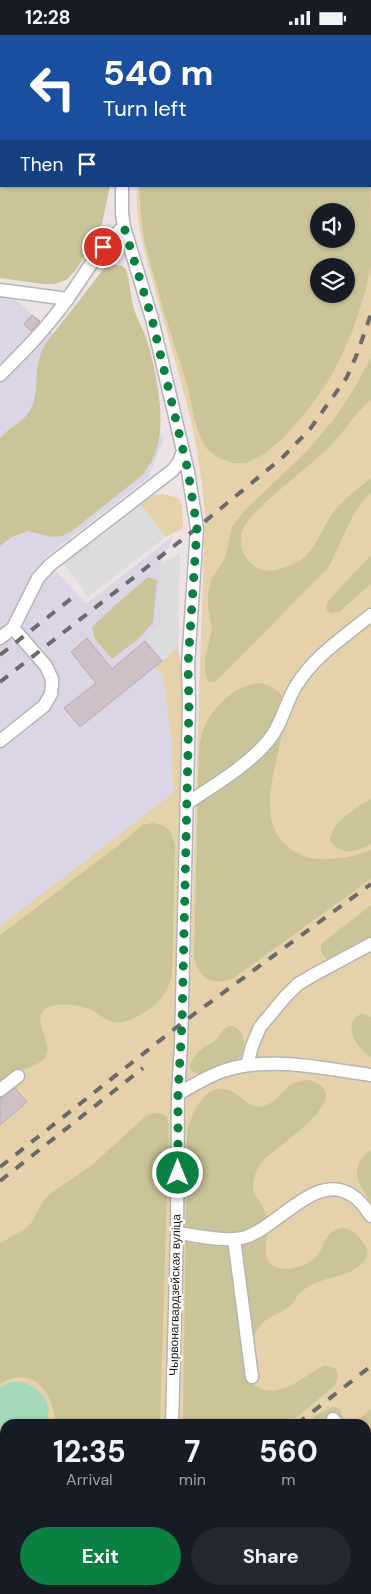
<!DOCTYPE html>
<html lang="en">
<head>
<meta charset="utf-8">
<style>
  :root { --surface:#171b24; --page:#242831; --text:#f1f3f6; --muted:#9ea1a6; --accent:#0b8043 }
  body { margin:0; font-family:"DM Sans",sans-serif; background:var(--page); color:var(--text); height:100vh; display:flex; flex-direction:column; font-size:19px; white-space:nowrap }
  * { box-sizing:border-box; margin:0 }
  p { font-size:16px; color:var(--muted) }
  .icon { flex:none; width:28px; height:28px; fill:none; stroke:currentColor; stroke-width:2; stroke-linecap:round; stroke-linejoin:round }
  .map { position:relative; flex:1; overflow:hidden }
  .sheet { position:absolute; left:0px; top:1384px; width:371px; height:176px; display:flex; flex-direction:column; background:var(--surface); border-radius:15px 15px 0 0; box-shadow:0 1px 4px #0004 }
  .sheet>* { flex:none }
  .banner { position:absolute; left:0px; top:0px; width:371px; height:152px; box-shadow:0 1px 4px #0004; background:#1a4fa0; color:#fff; overflow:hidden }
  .tools { position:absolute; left:310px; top:168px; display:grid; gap:10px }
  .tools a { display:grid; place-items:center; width:45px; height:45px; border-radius:50%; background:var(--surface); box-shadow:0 1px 4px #0004; font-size:25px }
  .pin { position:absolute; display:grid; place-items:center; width:42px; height:42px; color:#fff; margin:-21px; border:2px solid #fff; border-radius:50%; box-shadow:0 1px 5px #0007 }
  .me { position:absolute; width:55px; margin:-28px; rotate:0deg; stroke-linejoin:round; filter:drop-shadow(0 0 4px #0008) }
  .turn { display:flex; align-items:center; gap:18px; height:105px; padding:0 20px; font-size:22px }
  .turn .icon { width:65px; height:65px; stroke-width:2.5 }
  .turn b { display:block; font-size:35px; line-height:42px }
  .then { display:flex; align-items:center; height:48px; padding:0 20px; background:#0003; gap:10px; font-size:19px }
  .eta { display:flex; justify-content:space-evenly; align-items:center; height:85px; text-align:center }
  .eta b { font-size:30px; font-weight:700; line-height:35px }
  .action { display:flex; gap:10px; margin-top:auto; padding:10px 20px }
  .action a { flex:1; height:58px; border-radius:30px; background:var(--accent); color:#fff; font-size:20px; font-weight:700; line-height:58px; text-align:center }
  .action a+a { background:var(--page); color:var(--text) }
  .status { display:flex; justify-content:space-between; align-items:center; height:35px; padding:0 25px; background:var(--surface); direction:ltr }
  .status svg { height:14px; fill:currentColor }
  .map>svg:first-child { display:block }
</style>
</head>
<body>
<div class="status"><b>12:28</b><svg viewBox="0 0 49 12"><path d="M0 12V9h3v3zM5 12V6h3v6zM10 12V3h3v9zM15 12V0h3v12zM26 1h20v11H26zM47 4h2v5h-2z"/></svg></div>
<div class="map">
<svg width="371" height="1559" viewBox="0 0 371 1559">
  <rect width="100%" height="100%" fill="#ede2e4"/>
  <path fill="#dbd5e6" d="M0 261 13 262 164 404 148 443 44 523 86 569 173 501 160 529V591L147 603 164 625 156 632 163 640 171 702 173 758 0 891Z
    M0 1409 5 1415V1555H7L2 1559H0Z"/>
  <path fill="#e5d2aa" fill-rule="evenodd" d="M174 0H371V1559H174V1555H366V1389H180L185 1095 205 477C201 437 195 397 184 358 173 316 160 275 149 233 142 206 135 179 137 151H370V1H174ZM319 176H346V204H319ZM319 231H346V259H319Z
    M163 459 179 463 182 470 183 493 166 502 140 469 154 460Z
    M178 612 182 643 181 701 165 1389H5V1415L0 1409V891L173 758 171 702 163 640 155 632Z
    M42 1555H156V1559H38Z"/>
  <path fill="#cbc499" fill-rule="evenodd" d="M0 0H152L151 1H1V151H110L102 188 96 204 75 236 66 245 55 249H43L0 243Z
    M179 0H342V1H179Z
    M370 77 371 231 365 257 354 292 342 320 327 348 304 380 281 405 264 419 247 428H233L219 423 207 414 200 402 194 383 189 356 163 274 144 205 141 180 139 151H370ZM319 176H346V204H319ZM319 231H346V259H319Z
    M114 230C117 230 122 230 125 233 129 238 131 266 134 274 137 285 144 295 147 306 156 334 165 381 158 409 155 423 149 432 140 442L72 496 62 501 52 502 28 496 12 502 0 511V404C9 391 26 387 32 371 39 356 34 338 40 321 44 308 55 297 63 286 76 270 89 253 101 237L107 231Z
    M371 323V365C354 378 344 398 328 413 308 432 286 449 265 468 258 475 247 484 243 494 237 508 243 522 254 531 266 540 284 534 297 527 315 518 321 495 332 479 343 465 357 454 371 443V458C349 478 342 508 328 533L215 647H208L205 637V624L212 594 208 573V560L211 545 225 523 232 492 245 475 307 416 334 384 354 354Z
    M371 520V549L339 577 332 578 327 576 326 572 328 566Z
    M148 542 157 545 153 588 137 605 112 624 95 604 92 592 113 572Z
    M261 648C269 651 279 654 283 663 285 669 284 679 283 685 281 732 245 791 301 820 317 828 355 823 371 815V844L235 942C213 952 200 946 194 922L199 710C201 705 201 700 203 695 212 672 236 649 261 648Z
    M371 764V809C357 817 341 821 330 806 332 785 355 774 371 764Z
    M152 788C168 790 172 795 175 811L172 940C170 948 168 955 163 961 155 973 128 990 114 987 104 985 99 978 90 974 79 970 64 968 53 971 25 978 54 1006 46 1021 41 1030 28 1032 20 1037 13 1040 7 1045 0 1049V900L124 806 142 790Z
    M371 870V909L328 925C322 920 320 917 321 909Z
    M361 979 367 980 371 982V1022C357 1014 341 989 361 979Z
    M229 991H234C245 998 246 1007 242 1020 236 1028 211 1038 200 1038 181 1039 194 1019 202 1014 205 1011 209 1010 212 1008 219 1003 221 995 229 991Z
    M309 1045C362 1060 274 1112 261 1128 257 1134 252 1145 253 1153 253 1160 258 1163 261 1169 264 1174 267 1180 268 1186 270 1200 258 1224 275 1232 288 1238 312 1230 319 1218 322 1213 324 1206 328 1201 340 1186 356 1195 364 1209 368 1215 369 1220 364 1226 354 1240 336 1240 321 1246 313 1249 304 1253 298 1260 296 1262 295 1266 292 1269 285 1277 274 1279 266 1285 248 1299 250 1323 249 1344 271 1372 301 1343 323 1331 338 1330 342 1339 334 1351L289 1389H183L187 1098C191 1079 205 1045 231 1056 243 1060 248 1075 264 1071 284 1065 281 1046 309 1045Z
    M154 1078H161L167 1082 169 1091 160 1389H56C54 1380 53 1370 48 1361 37 1341 19 1337 0 1349V1208L24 1195 32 1187 43 1166 50 1159 92 1130 146 1081Z
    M371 1115V1167C357 1148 348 1131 371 1115Z
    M332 1372H337C341 1375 341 1379 343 1382 353 1394 365 1379 371 1373V1432L366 1427V1389H307L317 1380Z
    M108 1555H152L151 1559H103Z
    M235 1555H267L261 1559H238Z"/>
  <path fill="#dcdcdc" d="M140 469 166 502 88 562 63 527Z
    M180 518 178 612 164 625 147 603 160 591V529Z"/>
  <path fill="#a5d9b9" d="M21 1346C41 1354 54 1367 46 1389H5V1395L0 1393V1353L10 1347Z"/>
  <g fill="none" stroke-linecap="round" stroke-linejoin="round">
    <path stroke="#a5d9b9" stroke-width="4" d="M62 1559 67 1555"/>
  </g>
  <path fill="#cfc0c7" stroke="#bea6af" d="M32 280 40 286 31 296 24 289Z
    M87 603 112 634 145 606 162 626 80 692 64 673 96 648 71 617Z
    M15 1053 27 1067 0 1090V1064Z"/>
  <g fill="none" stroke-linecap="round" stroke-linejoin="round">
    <g stroke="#b5b5b5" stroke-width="15">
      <path id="minor" d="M162 1 163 0
        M122 151V178L124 192 152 284 188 437 197 493 188 630 189 670 181 1010 178 1059 177 1198 172 1389
        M0 255 68 264
        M0 340C21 319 42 298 60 274 82 246 96 214 124 192
        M0 603 13 593
        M0 706 44 671 51 659 52 651V644L46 631 13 593 38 543 50 530 173 435 179 427 183 416
        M186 769C214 750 246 732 268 706 282 690 285 668 296 651 314 621 344 602 371 580
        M247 1030 252 1011 260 992 285 962 298 949 315 939 371 909
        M0 1055 18 1041
        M178 1059C194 1050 209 1040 226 1035 270 1021 326 1034 371 1040
        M177 1198C196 1200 223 1207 242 1203 277 1195 316 1134 353 1161 361 1166 366 1174 371 1181
        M234 1204 252 1342
        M333 1384 337 1389
        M366 1416 371 1421
        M0 1425 5 1431
        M0 1507 5 1514
        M25 1559 29 1555
        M149 1559 167 1557"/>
    </g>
    <use href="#minor" stroke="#fff" stroke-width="12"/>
    <path stroke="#6a6a6a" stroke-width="4" stroke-dasharray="10 10" stroke-linecap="butt" d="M357 0 358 1
      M370 30 371 32
      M0 620 72 563
      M0 647 197 493 283 422 310 394 347 342 357 319 371 279
      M0 1132 182 988 371 849
      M0 1146 143 1033
      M297 1389 371 1331
      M89 1559 93 1555"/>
  </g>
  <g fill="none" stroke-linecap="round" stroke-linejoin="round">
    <path stroke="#0b8043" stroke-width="9" stroke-dasharray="0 16.2" d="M103 212 112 202 124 192 152 284 188 436 197 493 188 630 189 670 182 988 178 1059V1138"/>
  </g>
  <g text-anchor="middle" stroke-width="4.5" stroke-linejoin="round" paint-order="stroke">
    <g font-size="12" fill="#1c1c1c" stroke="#fff">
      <text transform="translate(175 1260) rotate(-89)" y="4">Чырвонагвардзейская вуліца</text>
    </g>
  </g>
</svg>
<div class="tools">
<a><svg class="icon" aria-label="sound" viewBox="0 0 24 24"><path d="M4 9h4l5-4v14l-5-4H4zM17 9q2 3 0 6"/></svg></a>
<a><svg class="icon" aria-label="layers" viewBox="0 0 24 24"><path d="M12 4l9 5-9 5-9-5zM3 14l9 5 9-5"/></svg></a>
</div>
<div class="pin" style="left:103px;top:212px;background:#d93025"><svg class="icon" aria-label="arrive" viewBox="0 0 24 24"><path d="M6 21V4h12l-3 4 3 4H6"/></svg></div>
<svg class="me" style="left:178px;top:1138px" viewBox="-20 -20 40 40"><circle r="17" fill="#0b8043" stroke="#fff" stroke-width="3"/><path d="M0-11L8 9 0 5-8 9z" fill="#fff"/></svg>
<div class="banner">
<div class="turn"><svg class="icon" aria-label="left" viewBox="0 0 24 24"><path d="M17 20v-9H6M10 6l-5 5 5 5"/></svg><div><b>540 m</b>Turn left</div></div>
<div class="then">Then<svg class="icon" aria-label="arrive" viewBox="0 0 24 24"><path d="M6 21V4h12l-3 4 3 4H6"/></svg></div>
</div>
<section class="sheet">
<div class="eta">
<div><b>12:35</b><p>Arrival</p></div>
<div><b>7</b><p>min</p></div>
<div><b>560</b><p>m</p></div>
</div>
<div class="action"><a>Exit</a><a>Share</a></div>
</section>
</div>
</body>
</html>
